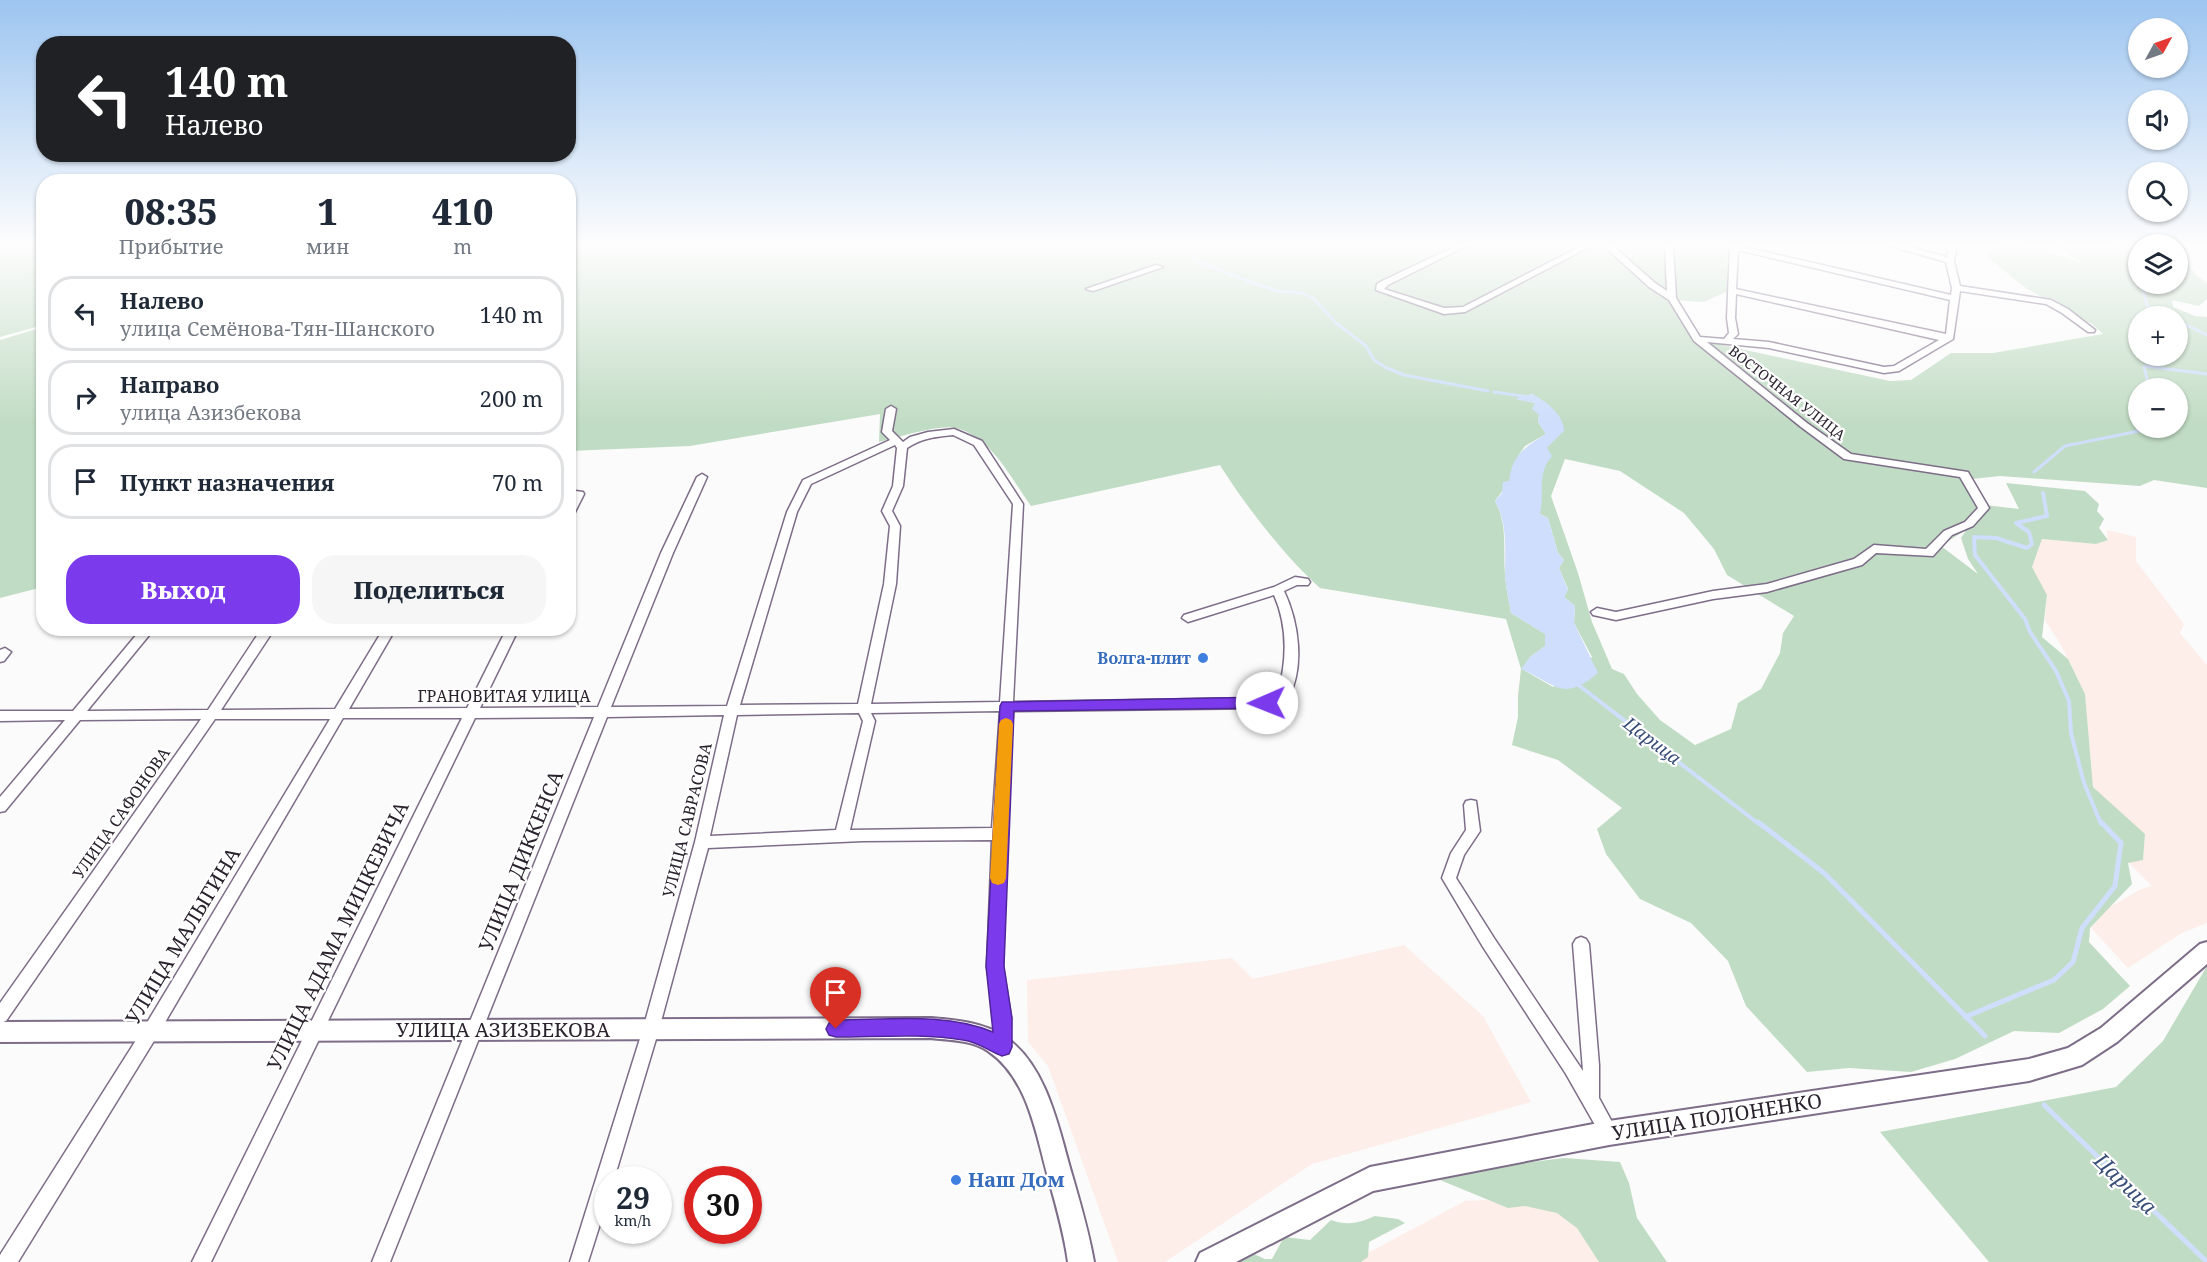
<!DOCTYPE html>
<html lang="ru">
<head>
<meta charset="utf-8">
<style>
  :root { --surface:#fff; --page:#f6f6f7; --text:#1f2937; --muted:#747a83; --line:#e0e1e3; --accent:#7c3aed }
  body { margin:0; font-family:"Noto Serif",serif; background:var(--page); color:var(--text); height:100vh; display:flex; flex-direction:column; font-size:22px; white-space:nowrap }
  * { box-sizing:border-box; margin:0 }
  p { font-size:20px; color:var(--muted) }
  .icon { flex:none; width:33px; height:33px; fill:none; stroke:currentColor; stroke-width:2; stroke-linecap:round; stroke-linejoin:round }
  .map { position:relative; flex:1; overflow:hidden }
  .details { position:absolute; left:36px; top:174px; width:540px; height:462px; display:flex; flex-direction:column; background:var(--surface); border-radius:24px; box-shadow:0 2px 4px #0004 }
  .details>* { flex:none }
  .hud { position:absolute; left:36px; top:36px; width:540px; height:126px; border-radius:24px; box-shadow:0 2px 4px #0004; background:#202124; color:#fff; overflow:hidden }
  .needle { width:39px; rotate:50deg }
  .controls { position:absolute; left:2128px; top:18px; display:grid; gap:12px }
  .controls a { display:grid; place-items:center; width:60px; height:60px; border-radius:50%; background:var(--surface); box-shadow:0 2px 4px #0004; font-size:30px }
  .speed { position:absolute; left:594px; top:1166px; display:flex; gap:12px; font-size:30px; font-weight:700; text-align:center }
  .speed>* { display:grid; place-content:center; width:78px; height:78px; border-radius:50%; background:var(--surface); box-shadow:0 2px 4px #0004; line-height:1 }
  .speed small { font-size:15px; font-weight:400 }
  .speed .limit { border:9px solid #d22; background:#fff; color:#111 }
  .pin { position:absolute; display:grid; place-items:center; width:51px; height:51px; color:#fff; margin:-62px -26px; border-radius:50% 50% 50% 0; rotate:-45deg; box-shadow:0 0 6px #0007 }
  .pin .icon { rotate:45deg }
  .me { position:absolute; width:66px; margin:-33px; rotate:269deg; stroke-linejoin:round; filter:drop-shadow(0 0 4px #0008) }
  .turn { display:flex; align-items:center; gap:21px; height:126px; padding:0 30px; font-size:27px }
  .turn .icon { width:78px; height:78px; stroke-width:2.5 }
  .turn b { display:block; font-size:42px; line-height:51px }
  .eta { display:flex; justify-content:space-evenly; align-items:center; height:102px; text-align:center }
  .eta b { font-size:36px; font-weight:800; line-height:42px }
  .cta { display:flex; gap:12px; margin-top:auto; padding:12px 30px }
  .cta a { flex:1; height:69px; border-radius:24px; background:var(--accent); color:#fff; font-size:24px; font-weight:800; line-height:69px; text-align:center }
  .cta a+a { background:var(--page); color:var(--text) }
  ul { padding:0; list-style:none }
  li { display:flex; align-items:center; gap:18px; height:75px; margin:0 12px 9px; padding:0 18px; border:3px solid var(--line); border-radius:24px }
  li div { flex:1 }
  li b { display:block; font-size:22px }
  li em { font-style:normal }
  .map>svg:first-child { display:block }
</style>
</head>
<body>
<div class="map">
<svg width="2207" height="1262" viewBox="0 0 2207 1262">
  <rect width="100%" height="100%" fill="#fbfbfb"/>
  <path fill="#fdeee9" d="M2107 530 2136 537V561L2184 624 2180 633 2207 665V923L2182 933 2128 968 2091 928 2108 908 2141 889 2152 886 2128 862 2143 860 2145 835 2093 787 2085 694 2061 645 2045 620 2047 596 2032 567 2042 539 2096 544 2108 540Z
    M1404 945 1483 1016 1531 1102 1312 1164 1165 1262H1118L1048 1066 1028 1042 1027 980 1232 958 1253 979Z
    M1485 1200 1584 1210 1607 1262H1351L1465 1201Z"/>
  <path fill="#c1dcc4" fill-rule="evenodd" d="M0 246H44L43 325 0 337Z
    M568 246H1727L1728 291 1704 302 1673 300 1694 335 1722 345 1890 381 1911 380 1951 353H1993L2103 334 2092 324 2027 289 1986 256 1997 246H2025L2081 262 2055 246 2111 249 2109 246H2139V284H2178V250L2185 252C2188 267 2194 275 2207 283V299L2199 306 2172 300 2173 307 2195 316 2207 317V488L2154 480 2140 486 2000 476 1972 479 1985 505 2019 509 2006 483 2085 491 2099 504 2097 511 2104 519 2099 528 2108 540 2096 544 2042 539 2032 567 2047 595 2042 637 2068 659 2085 694 2093 787 2145 834 2143 860 2128 863 2132 884 2090 928 2089 942 2130 986 2103 1009 2059 1033 2014 1031 1955 1059 1911 1072 1849 1068 1807 1072 1746 1006 1728 961 1691 923 1640 899 1606 854 1597 829 1622 808 1558 760 1512 745 1518 717V696L1521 669 1506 619 1320 588C1286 558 1244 504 1220 465L1031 506C1011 479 992 437 956 428 940 424 896 438 879 442L880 414 690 446 569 451ZM2139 316H2178V356H2139ZM2139 388H2178V428H2139ZM1532 394 1545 404 1547 448 1546 463 1541 475 1540 514 1548 518 1558 553 1564 560 1559 568 1568 589 1564 597 1575 606 1574 623 1592 657 1553 687 1522 669 1530 657 1545 646V634L1511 613C1509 601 1506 588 1505 575 1503 549 1508 525 1495 501L1509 482 1518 456 1525 446 1546 434 1538 422 1539 415 1535 403 1517 399ZM1565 459 1620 471 1684 513 1714 549 1727 575 1794 616 1783 633 1780 653 1761 689 1738 703 1731 729 1695 745 1660 720 1637 694 1624 674 1612 669 1592 622 1578 573 1551 496ZM1967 529 1961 538 1968 559 1978 574 1941 546Z
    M43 327V587L0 598V340Z
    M2207 966V1262H1989L1880 1132 2116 1087 2163 1041Z
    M1564 1158 1620 1162 1629 1183 1637 1218 1667 1262H1599L1577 1228 1557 1213 1525 1206 1508 1208 1440 1180 1507 1165Z
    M1375 1216 1398 1219 1405 1223 1369 1242 1368 1257 1361 1262H1235L1254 1254 1265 1259H1272L1284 1237 1310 1240 1331 1220C1348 1226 1359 1223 1375 1216Z"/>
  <path fill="#cedefc" d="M1532 394C1545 400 1565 416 1564 431L1547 448 1552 456C1536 474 1545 493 1540 514L1548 518 1558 553 1564 560 1559 568 1568 590 1564 597 1575 606 1574 623 1598 673C1562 703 1556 684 1521 669L1530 657 1545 646V634L1511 613C1509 601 1506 589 1505 576 1505 549 1508 525 1495 501L1502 493 1503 482 1509 481C1512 455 1525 447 1546 434L1538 422 1539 415 1532 409 1535 403 1515 399Z"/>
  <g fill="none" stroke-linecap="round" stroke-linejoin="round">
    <path stroke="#cedefc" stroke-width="3" d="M1176 246 1201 263 1253 283 1277 291 1302 293 1313 298 1336 323 1366 346 1374 360 1385 367 1404 375 1488 391
      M2127 246 2139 253
      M2178 264 2189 272 2178 278
      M2166 284 2143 289 2147 306 2170 316
      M2178 321 2207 335
      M2149 388 2144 366 2207 374
      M1494 392 1529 397
      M2034 472 2065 446 2139 431 2141 428"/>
    <path stroke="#cedefc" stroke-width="4" d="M2043 493 2047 516 2016 523 2029 532 2032 544 2027 548 1996 538 1974 537 1975 555 2025 619 2030 632 2056 671 2069 701 2071 733 2084 783 2101 824
      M1577 684 1759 824"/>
    <path stroke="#cedefc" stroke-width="5" d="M1758 822 1824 873 1985 1036
      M1965 1017 2054 980 2073 962 2082 928 2115 886 2121 843 2101 822
      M2044 1105 2207 1262"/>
    <g stroke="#7d6d88" stroke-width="3">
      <path id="street" d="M1456 246H1466L1388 285 1384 289 1444 308 1463 307 1581 246H1591L1465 312 1444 314 1376 290 1377 284 1382 281Z
        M1604 246H1613L1655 283 1667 291 1665 246H1673L1676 298 1700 337 1724 339 1729 333 1727 318 1730 246H1740L1951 295 1952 288 1946 262 1890 246H1906L1947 257 1949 246H1957L1954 261 1960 286 2051 300 2068 309 2095 330 2094 332H2088L2062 313 2046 304 1960 291 1953 339 1899 371 1884 373 1769 348 1707 342 1807 423 1851 454 1968 472 1989 508 1973 526 1952 535 1933 556 1876 553 1862 565 1767 592 1713 599 1616 620 1593 615 1591 612 1597 608 1616 612 1713 591 1767 584 1854 559 1874 545 1926 549 1944 531 1965 522 1978 508 1960 477 1844 459 1801 427 1694 341 1669 300 1649 287ZM1738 250 1950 300 1946 334 1736 289ZM1736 294 1939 340 1894 366 1884 367 1769 342 1733 339 1738 334 1735 318Z
        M1156 265 1163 267 1093 291 1086 289Z
        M891 406 896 409 892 431 903 442 910 437 928 432 954 429 982 441 1023 504 1013 702 1266 698 1278 693C1287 660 1288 627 1274 595L1188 622 1182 618 1184 615 1274 587 1295 577 1308 579 1310 582 1308 585H1297L1284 591C1299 623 1305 667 1288 699L1267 708 1013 711 1006 834 1003 967 1011 1018 1010 1047 1008 1052 1002 1055 996 1052 994 1047 995 1018 987 967 992 840 863 841 708 848 659 1029 614 1179H608V1199L588 1262H570L643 1029 695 842 724 715 607 717 390 1262H372L594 717 475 718 211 1262H192L462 718H343L157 1036 18 1262H0V1255L145 1026 330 719H215L6 1021 0 1023V1003L201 719 80 720 5 811 0 812V797L65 720 0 721V711H73L142 628H155L87 711 208 710 262 628H275L221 710 335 709 384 628H396L349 709 467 708 507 628H519L480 708 598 707 661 553 697 477 702 474 707 477 673 553 611 707 727 706 787 512 803 480 890 440 882 432 886 409ZM953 435 974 445 1013 504 1000 702 871 704 896 584 900 526 892 511 903 486 907 448C922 438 935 437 953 435ZM895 445 897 448 893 486 882 511 890 526 884 584 858 704 740 705 797 512 811 484ZM1000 711 992 828 850 830 875 721 871 713ZM859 713 863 721 836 830 710 836 737 715Z
        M568 490 583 492 584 494 573 516 568 519V504L572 497 568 496Z
        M5 648 11 652 4 661 0 662V650Z
        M1471 800 1476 801 1480 831 1464 855 1456 878 1494 938 1583 1071 1573 944 1576 939 1581 937 1586 939 1589 944 1599 1065V1098L1618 1133 1615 1139 1609 1142 1603 1139 1566 1074 1483 947 1442 878 1451 853 1466 830 1464 805 1466 801Z"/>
    </g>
    <g stroke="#7d6d88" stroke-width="4">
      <path id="secondary" d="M2207 942V964L2117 1042 2082 1065 2029 1081 1609 1145 1373 1191 1236 1262H1196L1200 1253 1370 1167 1609 1121 2029 1059 2068 1048 2101 1028 2200 944Z
        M930 1018C955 1020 983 1022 1005 1037 1048 1066 1059 1131 1073 1178 1081 1206 1089 1233 1094 1262H1068C1064 1233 1056 1205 1048 1177 1036 1134 1028 1078 988 1051 972 1040 949 1040 930 1038L0 1042V1022Z"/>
    </g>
    <use href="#street" fill="#fff" fill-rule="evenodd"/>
    <use href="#secondary" fill="#fff" fill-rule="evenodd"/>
  </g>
  <linearGradient id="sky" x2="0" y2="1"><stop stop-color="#9dc5f0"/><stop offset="0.58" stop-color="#fdfdfd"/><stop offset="1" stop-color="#fdfdfd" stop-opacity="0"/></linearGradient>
  <rect width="2207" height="423" fill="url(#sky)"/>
  <path fill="#7c3aed" stroke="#51269a" stroke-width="1.5" d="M1267 697 1274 703 1267 708 1014 711 1004 966 1012 1018V1047L1009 1054 1002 1056C989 1051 978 1042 963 1040 922 1033 877 1037 836 1037L829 1035 826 1029 829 1023 836 1020C886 1020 946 1012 993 1032L986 966 1000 706 1002 702Z"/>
  <path fill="#f59e0b" d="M1006 718 1011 720 1013 724 1006 878 1004 883 998 885 992 883 990 878 999 724 1001 720Z"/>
  <g fill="#3f7fe0" stroke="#fff" stroke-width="2">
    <circle cx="1203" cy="658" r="6"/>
    <circle cx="956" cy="1180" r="6"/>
  </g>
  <g text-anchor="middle" stroke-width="4.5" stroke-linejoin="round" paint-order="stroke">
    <g font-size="14" fill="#2a232e" stroke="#fff">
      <text transform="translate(1787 393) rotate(38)" y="5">ВОСТОЧНАЯ УЛИЦА</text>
    </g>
    <g font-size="16" font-weight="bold" fill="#366cbe" stroke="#fff" text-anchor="end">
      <text x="1191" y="664">Волга-плит</text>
    </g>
    <g font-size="16" fill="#2a232e" stroke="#fff">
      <text x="504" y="702">ГРАНОВИТАЯ УЛИЦА</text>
      <text transform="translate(121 813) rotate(-55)" y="6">УЛИЦА САФОНОВА</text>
      <text transform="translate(687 820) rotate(-76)" y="6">УЛИЦА САВРАСОВА</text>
    </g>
    <g font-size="18" font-style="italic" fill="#394f79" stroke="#fff">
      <text transform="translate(1652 741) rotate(37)" y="6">Царица</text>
    </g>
    <g font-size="20" fill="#2a232e" stroke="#fff">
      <text transform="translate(521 861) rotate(-68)" y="7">УЛИЦА ДИККЕНСА</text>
      <text transform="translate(183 936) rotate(-59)" y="7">УЛИЦА МАЛЫГИНА</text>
      <text transform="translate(338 936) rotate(-64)" y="7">УЛИЦА АДАМА МИЦКЕВИЧА</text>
      <text x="503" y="1037">УЛИЦА АЗИЗБЕКОВА</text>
      <text transform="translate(1717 1117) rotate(-9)" y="7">УЛИЦА ПОЛОНЕНКО</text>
    </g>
    <g font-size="20" font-weight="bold" fill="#366cbe" stroke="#fff" text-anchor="start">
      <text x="968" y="1187">Наш Дом</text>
    </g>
    <g font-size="21" font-style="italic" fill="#394f79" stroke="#fff">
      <text transform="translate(2125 1184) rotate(44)" y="7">Царица</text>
    </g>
  </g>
</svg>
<div class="controls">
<a><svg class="needle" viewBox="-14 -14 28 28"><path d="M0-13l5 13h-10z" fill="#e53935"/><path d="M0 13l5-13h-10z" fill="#747a83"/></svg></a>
<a><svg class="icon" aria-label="sound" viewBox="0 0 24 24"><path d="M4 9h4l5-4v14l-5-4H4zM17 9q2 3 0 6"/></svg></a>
<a><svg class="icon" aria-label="search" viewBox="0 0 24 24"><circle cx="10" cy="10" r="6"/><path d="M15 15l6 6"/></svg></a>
<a><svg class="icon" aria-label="layers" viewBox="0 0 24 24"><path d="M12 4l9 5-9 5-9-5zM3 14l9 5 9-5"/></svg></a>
<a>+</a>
<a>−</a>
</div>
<div class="speed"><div>29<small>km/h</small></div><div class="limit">30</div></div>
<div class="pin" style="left:836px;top:1029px;background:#d93025"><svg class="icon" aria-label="arrive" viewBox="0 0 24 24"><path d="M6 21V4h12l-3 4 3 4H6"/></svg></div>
<svg class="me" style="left:1267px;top:703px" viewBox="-20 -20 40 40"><circle r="19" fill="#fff"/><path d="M0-13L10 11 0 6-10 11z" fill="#7c3aed"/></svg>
<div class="hud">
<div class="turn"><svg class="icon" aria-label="left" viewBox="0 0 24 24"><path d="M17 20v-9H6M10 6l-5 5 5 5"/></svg><div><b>140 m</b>Налево</div></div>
</div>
<section class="details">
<div class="eta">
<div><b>08:35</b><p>Прибытие</p></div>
<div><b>1</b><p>мин</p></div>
<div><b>410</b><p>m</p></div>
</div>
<ul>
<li><svg class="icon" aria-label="left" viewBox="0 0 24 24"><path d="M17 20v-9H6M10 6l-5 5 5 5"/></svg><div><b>Налево</b><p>улица Семёнова-Тян-Шанского</p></div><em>140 m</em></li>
<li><svg class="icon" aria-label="right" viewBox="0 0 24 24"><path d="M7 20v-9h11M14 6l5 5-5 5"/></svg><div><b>Направо</b><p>улица Азизбекова</p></div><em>200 m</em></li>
<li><svg class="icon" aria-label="arrive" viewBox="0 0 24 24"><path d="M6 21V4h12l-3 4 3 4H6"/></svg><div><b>Пункт назначения</b></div><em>70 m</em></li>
</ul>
<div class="cta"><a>Выход</a><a>Поделиться</a></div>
</section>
</div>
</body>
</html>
